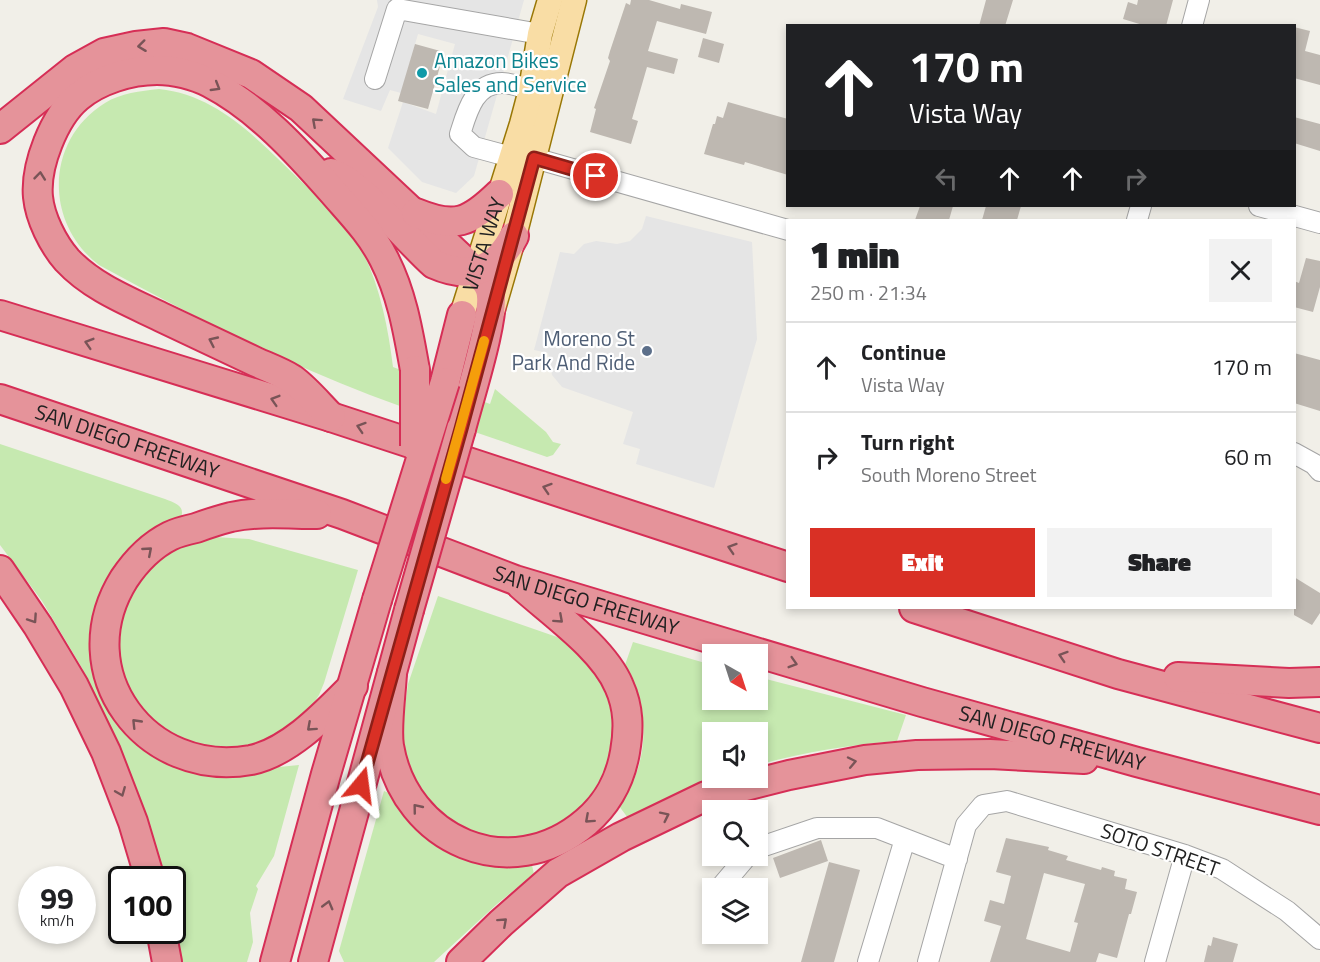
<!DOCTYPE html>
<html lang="en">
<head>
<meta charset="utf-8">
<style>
  :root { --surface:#fff; --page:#f2f2f2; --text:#202124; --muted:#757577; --line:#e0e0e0; --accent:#d93025 }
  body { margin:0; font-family:"Titillium Web",sans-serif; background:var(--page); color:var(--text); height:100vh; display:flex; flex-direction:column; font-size:22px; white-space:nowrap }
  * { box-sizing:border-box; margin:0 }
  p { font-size:20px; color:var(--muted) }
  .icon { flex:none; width:33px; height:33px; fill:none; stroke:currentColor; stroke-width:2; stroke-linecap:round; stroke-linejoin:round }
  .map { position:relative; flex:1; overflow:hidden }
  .side { position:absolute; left:786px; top:219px; width:510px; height:390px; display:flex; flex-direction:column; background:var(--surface); border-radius:0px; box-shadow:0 3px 9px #0003 }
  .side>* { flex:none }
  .hud { position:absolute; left:786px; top:24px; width:510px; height:183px; border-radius:0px; box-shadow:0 3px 9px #0003; background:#202124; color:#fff; overflow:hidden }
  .needle { width:39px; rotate:141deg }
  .tools { position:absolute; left:702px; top:644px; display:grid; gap:12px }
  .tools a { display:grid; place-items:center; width:66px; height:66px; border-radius:0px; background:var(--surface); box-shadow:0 3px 9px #0003; font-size:30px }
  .speed { position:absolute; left:18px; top:866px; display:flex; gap:12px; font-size:30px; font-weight:700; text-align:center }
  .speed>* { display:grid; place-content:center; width:78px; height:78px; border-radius:50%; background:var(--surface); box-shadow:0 3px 9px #0003; line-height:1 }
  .speed small { font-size:15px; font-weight:400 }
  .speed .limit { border:3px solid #111; border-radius:9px; background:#fff; color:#111 }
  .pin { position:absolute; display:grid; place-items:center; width:51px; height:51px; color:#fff; margin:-26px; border:3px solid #fff; border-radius:50%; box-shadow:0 2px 6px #0007 }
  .me { position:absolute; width:66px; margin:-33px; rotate:16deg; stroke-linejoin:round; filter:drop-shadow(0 0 4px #0008) }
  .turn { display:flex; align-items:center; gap:21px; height:126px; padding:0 24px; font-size:27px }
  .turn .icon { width:78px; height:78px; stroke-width:2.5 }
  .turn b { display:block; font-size:42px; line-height:51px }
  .lanes { display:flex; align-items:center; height:57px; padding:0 24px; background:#0003; justify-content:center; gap:30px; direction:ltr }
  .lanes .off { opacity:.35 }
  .round { display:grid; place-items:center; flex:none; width:63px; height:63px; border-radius:0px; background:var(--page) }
  .summary { display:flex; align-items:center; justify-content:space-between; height:102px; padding:0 24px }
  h1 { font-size:36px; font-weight:800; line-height:45px }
  .button { display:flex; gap:12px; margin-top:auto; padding:12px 24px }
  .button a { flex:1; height:69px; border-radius:0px; background:var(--accent); color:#fff; font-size:24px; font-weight:800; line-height:69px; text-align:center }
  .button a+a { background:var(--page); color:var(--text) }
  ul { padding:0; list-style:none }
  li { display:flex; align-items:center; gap:18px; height:90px; padding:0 24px; border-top:2px solid var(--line) }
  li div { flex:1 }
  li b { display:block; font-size:22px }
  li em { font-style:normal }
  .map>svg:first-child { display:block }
</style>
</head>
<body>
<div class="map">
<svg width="1320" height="962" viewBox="0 0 1320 962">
  <rect width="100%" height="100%" fill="#f1efe8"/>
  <path fill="#c6e9b0" d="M159 89C220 95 262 144 304 184 323 203 346 221 359 245 379 281 388 326 393 367L490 404 495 389 546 432 553 442 561 444 553 455 547 457C488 436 428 417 370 395 276 359 187 313 99 265 44 223 45 140 105 103 121 93 140 91 159 89Z
    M0 444 165 499C178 504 187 507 179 522L111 575 99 600 93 619 92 652 182 768 207 774 299 765 274 856 256 886 258 889 250 913 253 942 247 962H178L173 929 172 879H161L134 797 139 795 123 754 82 668 42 601 0 545Z
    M214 537 249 539 358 570 324 683 319 695 307 713 284 732 248 748 223 751 188 743 146 717 120 675 117 622 146 566 179 545Z
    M438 596 557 637 569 643 597 671 610 700 613 724V747L605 773 588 804 543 835 507 840 471 834 438 814 410 779 401 735 408 684Z
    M633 642 712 665V699H758V677L906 715 897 741C850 745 803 752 758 765V732H712V777H719L679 792 628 818 619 806C651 761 650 712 625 665Z
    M384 791 391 794 403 813 531 861 534 874 497 904 434 962H344L339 951Z"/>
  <path fill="#e5e5e5" d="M377 0H524L474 176 456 193 422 182 388 148 403 102 436 114 455 44 418 34 401 93 390 90 381 111 343 99 378 7Z
    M646 216 752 242 757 339 714 488 636 464 640 449 623 444 633 412 562 387 552 375 548 353 534 350 560 252 574 254 584 244 596 241 617 244 630 241 642 229Z"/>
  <path fill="#beb8b1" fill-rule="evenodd" d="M631 0H649L680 9 681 4 712 12 706 34 657 21 648 51 678 59 674 74 647 67 632 119 638 121 631 144 590 132 596 109 594 108 610 61 608 58 610 51 626 3 630 5Z
    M986 0H1013L1005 26H979Z
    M1138 0H1173L1166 26H1146L1123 19 1128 2 1137 5Z
    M1294 27 1310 31 1305 51 1320 55V85L1294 78Z
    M703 38 724 44 719 63 698 57Z
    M415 44 444 52 428 109 398 101Z
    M728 102 788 119V175L745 162 744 165 704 154 713 124H715L717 116 723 118Z
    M1294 117 1320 124V151L1294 143Z
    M920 206H953L949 220H915Z
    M986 206H1021L1017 220H982Z
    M1306 258 1320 261V287L1313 312 1294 307V281L1299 283Z
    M1294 353 1320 360V411L1294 403Z
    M1294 577 1320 593V613L1312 625 1294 615Z
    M1006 838 1049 847 1048 850 1068 856 1066 860 1101 870 1102 867 1115 871 1114 876 1127 879 1125 889 1137 892 1131 914H1129L1117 958 1099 953 1096 962H990L1001 926 984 921 990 900 1004 904 1011 876 996 872ZM1044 873 1085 884 1074 922 1078 923 1070 952 1026 939Z
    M821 840 828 861 780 878 773 858Z
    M829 862 860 870 836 955 834 962H801Z
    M1213 937 1238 944 1233 962H1204L1208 945 1211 946Z"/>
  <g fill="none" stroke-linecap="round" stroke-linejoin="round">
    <g stroke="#a5a5a5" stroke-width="22">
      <path id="minor" d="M1192 26 1199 0
        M375 79 397 9 540 34
        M511 157 474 147 460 134C467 112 474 83 502 83 511 83 522 87 531 90
        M534 158 788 230
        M1259 206 1320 223
        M1137 220 1141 206
        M1294 453 1314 464 1320 471
        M758 848 817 828H877L957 859
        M720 888 748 855
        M868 962 905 839
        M928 962 966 825 983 805 1007 801 1185 855 1222 869 1287 911 1320 939
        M1155 962 1185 855"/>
    </g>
    <g stroke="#997705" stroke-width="27">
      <g id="major">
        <path d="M492 312 514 236 574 0"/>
        <path id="s1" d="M462 315 522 124 531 90 540 34 550 0"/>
      </g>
    </g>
    <g stroke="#d62e56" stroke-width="32">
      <g id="highway">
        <path d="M0 129 75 69 104 53 136 46 164 43 187 48 251 74 301 108 476 272C482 277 488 282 490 290 497 312 468 401 461 429"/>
        <path d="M331 173C359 181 410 243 434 264 470 280 496 271 514 236"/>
        <path d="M416 213C455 229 469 223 499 194"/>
        <path d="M0 315 331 417 788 567"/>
        <path d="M445 382 462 315"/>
        <path id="s2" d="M0 399 342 514 515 580 922 702 1137 762 1320 810"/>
        <path d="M331 417C319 405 306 389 292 379 281 372 267 367 256 362 224 347 192 332 161 317 128 301 92 287 67 260 53 244 40 218 38 197 35 166 54 117 78 97 98 80 130 70 157 70 174 70 195 75 210 83 258 108 297 151 333 192 352 214 371 233 384 259 402 294 408 331 415 370"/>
        <path d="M317 514C289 514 258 511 231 517 219 520 207 524 196 528 187 530 178 532 170 536 150 546 136 561 124 579 66 672 146 779 251 760 290 752 326 713 353 686"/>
        <path d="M0 570 38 626 74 686 106 752 133 822 150 879"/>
        <path d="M914 608 1118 674 1320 728"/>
        <path d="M392 673C391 694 386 727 389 746 405 841 510 887 586 822 608 803 620 781 625 752 629 729 629 708 619 686 603 648 552 613 521 585"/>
        <path d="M1178 677 1289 683 1320 682"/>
        <path d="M161 930 167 962"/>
        <path d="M275 962 326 774 377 600"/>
        <path d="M313 962 409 610"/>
        <path d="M461 962 501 923 558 873 621 837 706 796 789 775 865 760 917 755 990 754 1084 759"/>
      </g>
    </g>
    <use href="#minor" stroke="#fff" stroke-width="20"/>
    <use href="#major" stroke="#f9dda5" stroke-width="24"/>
    <use href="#highway" stroke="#e5939a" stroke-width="28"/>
    <g stroke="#d62e56" stroke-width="32" stroke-linecap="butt">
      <path id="highway-bridge" d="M415 370V446
        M377 600 445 382
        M409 610 461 429"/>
    </g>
    <use href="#highway-bridge" stroke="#e5939a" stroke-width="28"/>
  </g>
  <defs><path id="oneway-chevron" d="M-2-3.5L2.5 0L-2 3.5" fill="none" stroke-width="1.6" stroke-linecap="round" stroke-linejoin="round" transform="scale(1.5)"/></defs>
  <g stroke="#795457">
    <use href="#oneway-chevron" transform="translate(142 46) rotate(173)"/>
    <use href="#oneway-chevron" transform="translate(216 87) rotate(31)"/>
    <use href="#oneway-chevron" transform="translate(316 122) rotate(-138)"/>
    <use href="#oneway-chevron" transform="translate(40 176) rotate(-84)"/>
    <use href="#oneway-chevron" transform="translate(213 341) rotate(-155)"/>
    <use href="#oneway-chevron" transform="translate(89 343) rotate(-163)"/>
    <use href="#oneway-chevron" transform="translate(275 400) rotate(-163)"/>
    <use href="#oneway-chevron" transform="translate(361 427) rotate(-162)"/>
    <use href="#oneway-chevron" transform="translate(547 488) rotate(-162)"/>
    <use href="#oneway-chevron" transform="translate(732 548) rotate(-162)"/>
    <use href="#oneway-chevron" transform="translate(148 551) rotate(-41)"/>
    <use href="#oneway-chevron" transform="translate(33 619) rotate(56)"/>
    <use href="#oneway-chevron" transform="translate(559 619) rotate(42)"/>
    <use href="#oneway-chevron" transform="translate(1063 656) rotate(-162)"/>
    <use href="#oneway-chevron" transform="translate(793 663) rotate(17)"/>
    <use href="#oneway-chevron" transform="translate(136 723) rotate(-134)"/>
    <use href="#oneway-chevron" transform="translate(311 727) rotate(138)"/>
    <use href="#oneway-chevron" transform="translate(852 762) rotate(-12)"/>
    <use href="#oneway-chevron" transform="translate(121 792) rotate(68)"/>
    <use href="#oneway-chevron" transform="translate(417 808) rotate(-129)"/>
    <use href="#oneway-chevron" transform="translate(665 816) rotate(-26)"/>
    <use href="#oneway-chevron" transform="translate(589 819) rotate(138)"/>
    <use href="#oneway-chevron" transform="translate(328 905) rotate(-75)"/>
    <use href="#oneway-chevron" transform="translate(503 922) rotate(-42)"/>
  </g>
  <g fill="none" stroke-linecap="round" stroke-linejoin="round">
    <g stroke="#8d1f18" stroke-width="15">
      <path id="route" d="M361 785 461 429 534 158 596 176"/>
    </g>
    <use href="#route" stroke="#d93025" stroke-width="10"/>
    <path stroke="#f59e0b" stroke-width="10" d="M446 479 484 341"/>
  </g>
  <circle fill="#0f9aa8" stroke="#fff" stroke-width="2" cx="422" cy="73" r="6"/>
  <circle fill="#5c6f8a" stroke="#fff" stroke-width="2" cx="647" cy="351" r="6"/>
  <g text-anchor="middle" stroke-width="4.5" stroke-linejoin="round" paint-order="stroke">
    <g font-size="21" fill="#0d838f" stroke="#fff" text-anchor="start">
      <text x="434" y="68">Amazon Bikes<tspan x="434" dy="24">Sales and Service</tspan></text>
    </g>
    <g font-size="21" fill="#212121" stroke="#fff">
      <text dy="7" stroke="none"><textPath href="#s1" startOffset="74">VISTA WAY</textPath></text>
      <text dy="7" stroke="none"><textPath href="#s2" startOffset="134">SAN DIEGO FREEWAY</textPath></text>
      <text dy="7" stroke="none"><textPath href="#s2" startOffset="620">SAN DIEGO FREEWAY</textPath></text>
      <text dy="7" stroke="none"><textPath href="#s2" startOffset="1106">SAN DIEGO FREEWAY</textPath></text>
      <text transform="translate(1160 850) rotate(19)" y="7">SOTO STREET</text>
    </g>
    <g font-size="21" fill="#4e5e75" stroke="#fff" text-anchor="end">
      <text x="635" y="346">Moreno St<tspan x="635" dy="24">Park And Ride</tspan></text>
    </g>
  </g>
</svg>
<div class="tools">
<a><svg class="needle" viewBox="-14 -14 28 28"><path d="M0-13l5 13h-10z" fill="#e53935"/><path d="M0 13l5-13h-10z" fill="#757577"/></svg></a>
<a><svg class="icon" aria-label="sound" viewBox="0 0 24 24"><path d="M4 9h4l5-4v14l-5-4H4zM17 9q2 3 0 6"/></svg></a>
<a><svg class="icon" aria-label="search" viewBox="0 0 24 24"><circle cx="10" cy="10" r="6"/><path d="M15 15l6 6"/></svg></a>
<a><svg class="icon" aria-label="layers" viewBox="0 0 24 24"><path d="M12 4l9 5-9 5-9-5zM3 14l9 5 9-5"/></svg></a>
</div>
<div class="speed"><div>99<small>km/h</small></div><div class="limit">100</div></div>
<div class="pin" style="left:596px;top:176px;background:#d93025"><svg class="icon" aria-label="arrive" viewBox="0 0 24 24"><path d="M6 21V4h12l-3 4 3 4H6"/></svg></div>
<svg class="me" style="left:361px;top:785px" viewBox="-20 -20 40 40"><path d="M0-17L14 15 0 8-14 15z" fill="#d93025" stroke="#fff" stroke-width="4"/></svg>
<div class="hud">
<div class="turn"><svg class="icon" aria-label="ahead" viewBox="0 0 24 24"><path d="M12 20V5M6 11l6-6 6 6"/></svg><div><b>170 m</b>Vista Way</div></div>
<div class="lanes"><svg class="icon off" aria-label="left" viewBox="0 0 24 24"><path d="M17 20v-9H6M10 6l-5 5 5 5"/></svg><svg class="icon" aria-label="ahead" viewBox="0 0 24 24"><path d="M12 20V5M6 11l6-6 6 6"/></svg><svg class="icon" aria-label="ahead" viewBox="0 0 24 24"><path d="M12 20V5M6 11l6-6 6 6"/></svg><svg class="icon off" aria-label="right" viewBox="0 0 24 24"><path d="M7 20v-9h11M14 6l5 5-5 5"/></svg></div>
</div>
<section class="side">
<div class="summary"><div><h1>1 min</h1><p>250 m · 21:34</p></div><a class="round"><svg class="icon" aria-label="close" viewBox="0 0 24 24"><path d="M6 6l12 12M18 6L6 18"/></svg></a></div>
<ul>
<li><svg class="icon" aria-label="ahead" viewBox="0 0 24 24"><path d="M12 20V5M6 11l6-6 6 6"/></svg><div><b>Continue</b><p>Vista Way</p></div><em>170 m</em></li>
<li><svg class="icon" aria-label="right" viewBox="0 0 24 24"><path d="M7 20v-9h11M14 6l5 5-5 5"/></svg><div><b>Turn right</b><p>South Moreno Street</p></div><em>60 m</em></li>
</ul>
<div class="button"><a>Exit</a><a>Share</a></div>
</section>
</div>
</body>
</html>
